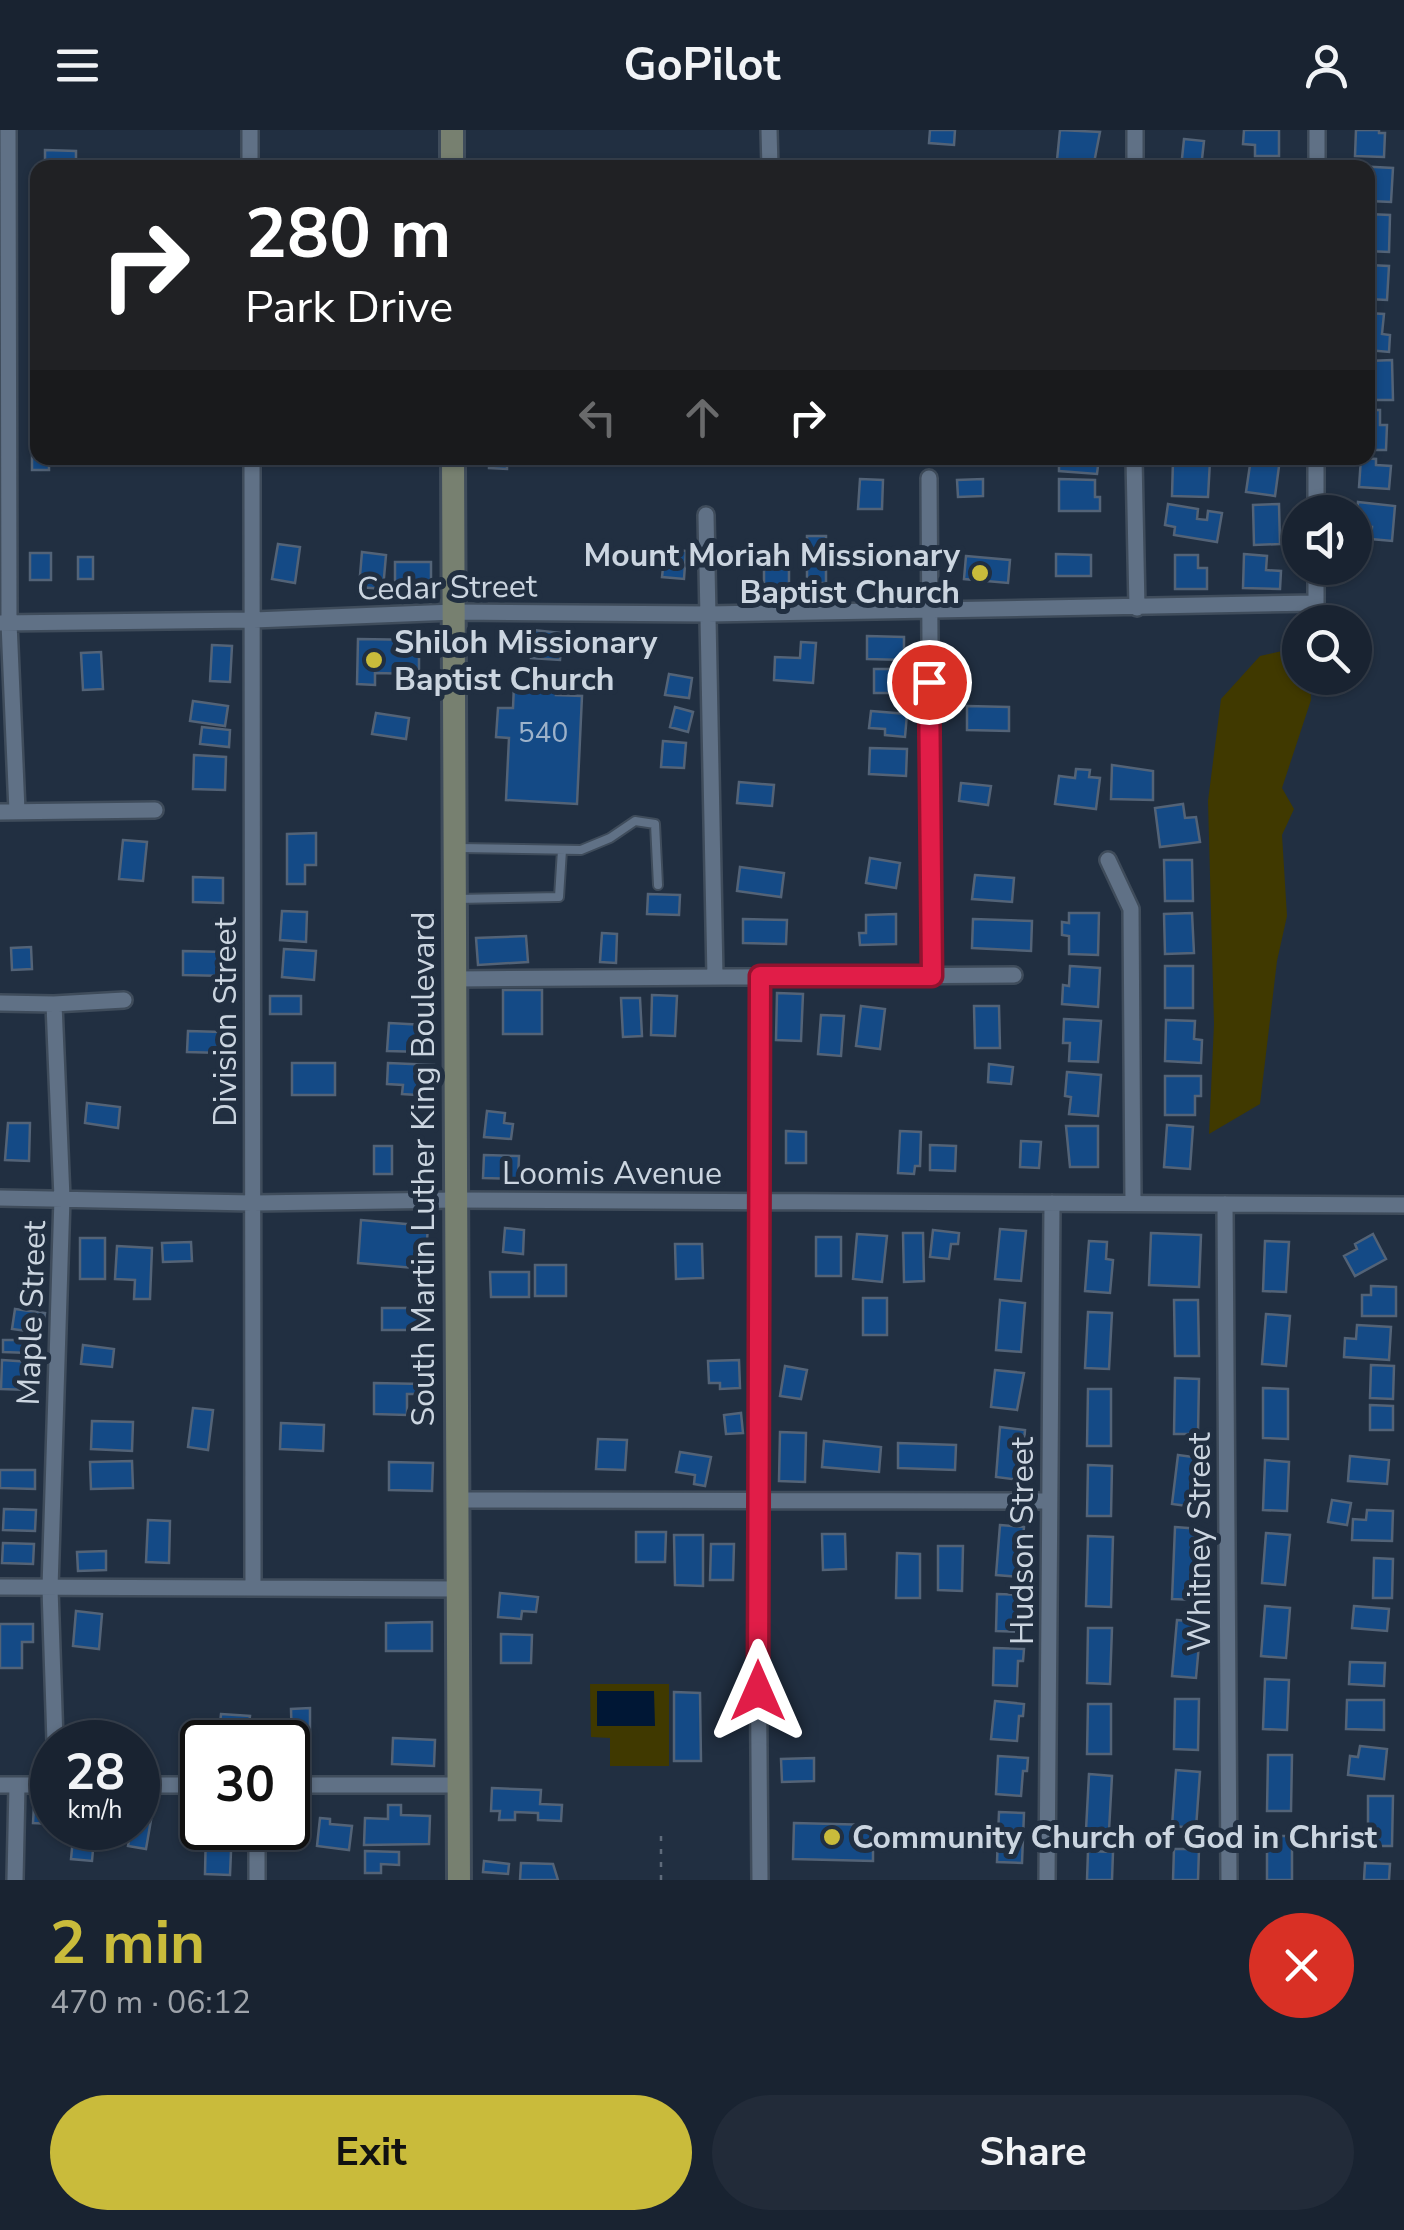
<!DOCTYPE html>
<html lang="en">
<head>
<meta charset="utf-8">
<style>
  :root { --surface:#192331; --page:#222b39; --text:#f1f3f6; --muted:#9fa4ab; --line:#37404d; --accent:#c9bb3b }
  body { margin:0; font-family:"Nunito Sans",sans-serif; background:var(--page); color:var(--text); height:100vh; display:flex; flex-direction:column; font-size:38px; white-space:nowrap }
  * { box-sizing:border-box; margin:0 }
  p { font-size:32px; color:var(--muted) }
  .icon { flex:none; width:55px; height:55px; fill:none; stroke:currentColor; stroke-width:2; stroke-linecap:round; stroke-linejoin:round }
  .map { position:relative; height:1750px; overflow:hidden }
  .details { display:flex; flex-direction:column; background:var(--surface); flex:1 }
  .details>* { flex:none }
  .top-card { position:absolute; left:30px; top:30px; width:1345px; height:305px; border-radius:20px; box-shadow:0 2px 8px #0004,0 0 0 2px var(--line); background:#202124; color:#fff; overflow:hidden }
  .buttons { position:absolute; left:1282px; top:365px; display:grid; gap:20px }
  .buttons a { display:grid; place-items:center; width:90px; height:90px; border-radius:50%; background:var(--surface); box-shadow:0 2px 8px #0004,0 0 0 2px var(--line); font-size:50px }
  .speed { position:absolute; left:30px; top:1590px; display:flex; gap:20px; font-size:50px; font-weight:700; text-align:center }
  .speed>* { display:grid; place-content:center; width:130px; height:130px; border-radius:50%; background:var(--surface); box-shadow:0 2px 8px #0004,0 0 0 2px var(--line); line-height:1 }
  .speed small { font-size:25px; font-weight:400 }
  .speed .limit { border:5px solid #111; border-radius:15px; background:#fff; color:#111 }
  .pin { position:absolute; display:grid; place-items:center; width:85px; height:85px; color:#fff; margin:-42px; border:5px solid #fff; border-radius:50%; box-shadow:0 2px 10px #0007 }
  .me { position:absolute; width:110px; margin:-55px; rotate:0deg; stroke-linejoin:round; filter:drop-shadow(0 0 8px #0008) }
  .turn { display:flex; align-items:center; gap:35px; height:210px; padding:0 50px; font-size:45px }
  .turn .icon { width:130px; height:130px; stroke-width:2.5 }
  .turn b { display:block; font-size:70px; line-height:85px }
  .lanes { display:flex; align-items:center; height:95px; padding:0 50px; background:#0003; justify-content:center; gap:50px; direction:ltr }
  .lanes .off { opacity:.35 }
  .round { display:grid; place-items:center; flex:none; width:105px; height:105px; border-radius:52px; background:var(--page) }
  .headline { display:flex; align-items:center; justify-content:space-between; height:170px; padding:0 50px }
  h1 { font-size:60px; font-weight:700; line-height:75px; color:var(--accent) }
  .cta { display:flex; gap:20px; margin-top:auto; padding:20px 50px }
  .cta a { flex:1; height:115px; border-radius:60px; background:var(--accent); color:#111; font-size:40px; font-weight:700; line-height:115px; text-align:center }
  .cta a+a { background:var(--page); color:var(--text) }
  header { display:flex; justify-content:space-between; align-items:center; height:130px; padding:0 50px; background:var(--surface); font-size:45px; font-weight:700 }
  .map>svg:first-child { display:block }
</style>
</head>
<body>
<header><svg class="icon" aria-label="menu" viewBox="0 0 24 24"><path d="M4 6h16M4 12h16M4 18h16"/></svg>GoPilot<svg class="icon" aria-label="person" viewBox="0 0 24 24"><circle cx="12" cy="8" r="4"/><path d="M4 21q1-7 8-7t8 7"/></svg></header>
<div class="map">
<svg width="1404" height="1750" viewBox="0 0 1404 1750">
  <rect width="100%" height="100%" fill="#212f41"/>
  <path fill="#403900" d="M1300 517V548H1310L1311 570 1282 658 1294 679 1282 705 1287 786 1277 831 1260 974 1209 1004 1214 894 1208 671 1221 569 1260 526Z
    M590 1554H669V1636H610V1608L591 1607Z"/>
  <path fill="#001735" d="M597 1561H654L655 1596H597Z"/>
  <path fill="#144a86" stroke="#536377" stroke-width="2.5" d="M930 0H955L954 15 929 13Z
    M1060 0 1100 2 1094 33 1057 30Z
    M1244 0H1279V26H1255V15L1243 14Z
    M1356 0H1379V3H1385L1384 27 1355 26Z
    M1184 9 1204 11 1201 38H1181Z
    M45 20 76 21V38H45Z
    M1356 36 1393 38 1391 72 1370 71 1368 38Z
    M1368 84 1390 85 1389 122 1368 121Z
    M1368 135 1389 136 1387 170 1368 169Z
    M1368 183 1384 184 1382 204 1390 205 1389 222 1368 220Z
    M1392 230 1393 270H1368V231Z
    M1368 280H1380V295H1387L1386 320H1368Z
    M32 318H38V328H49V340H32Z
    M489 328H529V333H507V339L489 338Z
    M1052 328H1099L1097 344 1059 341V331Z
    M1251 328 1280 329 1275 366 1246 362Z
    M1361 328 1376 329V335L1391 336 1389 359 1359 357Z
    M1173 330 1210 331 1208 367 1172 366Z
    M860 349 883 350 882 379H858Z
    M983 349V366L958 367 957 350Z
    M1059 349 1095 350V367H1100V381H1059Z
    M1358 372 1395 376 1392 411 1371 409 1372 397 1356 396Z
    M1168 374 1198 379 1197 389 1207 390 1208 381 1222 383 1217 412 1174 405 1175 397 1165 395Z
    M1279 374 1280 414 1254 415 1253 375Z
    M807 406H826V453H807Z
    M278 414 300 417 295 453 272 449Z
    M665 419 686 421 684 449 662 447Z
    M362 422 386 425 383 459 359 457Z
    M30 423H51V450H30Z
    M764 424H789V456H764Z
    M1056 424 1091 425V446H1056Z
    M1244 424 1267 426 1266 440 1281 441 1280 459 1243 458Z
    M1175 425H1198V438H1207V459H1175Z
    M966 426 1010 430 1008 453 964 449Z
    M78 427H93V449H78Z
    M395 432H431V466H395Z
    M533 500 562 503 560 530 531 528Z
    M867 506 904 507V530L867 529Z
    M358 509 419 510V544L375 543V555L357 554Z
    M801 512 816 513 813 553 774 550 775 527 800 528Z
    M212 515 232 516 230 552 210 551Z
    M101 522 103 559 83 560 81 523Z
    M874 539H903V563H874Z
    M669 544 692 548 689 568 665 565Z
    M514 555 557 557 556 565 582 566 577 674 506 670 509 608 496 607 498 578H513Z
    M193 571 228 576 225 596 190 591Z
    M967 576 1009 577V601L967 600Z
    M675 577 693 582 688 602 670 597Z
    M871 581 907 584 905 607 885 605V599L869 598Z
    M376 583 409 588 406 609 372 604Z
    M202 597 230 600 229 617 200 614Z
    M663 611 686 613 684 638 661 637Z
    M870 618 907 619 906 646 869 644Z
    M194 625 226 627 225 660 193 659Z
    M1112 635 1153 641V670L1111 669Z
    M1076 639 1090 640 1089 647 1100 648 1096 679 1055 674 1059 646 1075 648Z
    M739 652 774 655 772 676 737 673Z
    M961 653 991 656 988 675 959 671Z
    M1183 674 1185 688 1196 687 1200 712 1160 717 1155 678Z
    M316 703V735H305V754H287V704Z
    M123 710 147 712 143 751 119 749Z
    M870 728 900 733 896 758 866 753Z
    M1164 730H1192L1193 771H1165Z
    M740 737 784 743 781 767 737 761Z
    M975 745 1014 748 1012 772 972 769Z
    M193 747 223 748V773L193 772Z
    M648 764 680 765 679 785 647 784Z
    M282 781 307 782 306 812 280 810Z
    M1069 783H1099L1098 825 1069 824V806L1062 805V792L1069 793Z
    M1192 783 1194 823 1165 824 1164 784Z
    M896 784V814L860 815 859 803H866V785Z
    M743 789 787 790 786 814 743 813Z
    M973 789 1032 791 1031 821 972 818Z
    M602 803 617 804 616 833 600 832Z
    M526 806 528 832 478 835 476 808Z
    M31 817 32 839 12 840 11 818Z
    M284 819 316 821 314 850 282 847Z
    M183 821 226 822V846L183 845Z
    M1070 836 1100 838 1098 877 1062 874 1063 855 1069 856Z
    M1165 836H1193V878H1165Z
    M503 860H542V904H503Z
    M777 863 803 864 801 911 776 910Z
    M652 865 677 866 675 906 651 905Z
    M270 866H301V884H270Z
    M621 868H640L642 906 623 907Z
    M861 876 885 879 880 919 856 916Z
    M974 876H999L1000 918H975Z
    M821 885 844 886 841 926 818 924Z
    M1064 889 1101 891 1098 932 1069 931 1070 913H1063Z
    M1166 890 1195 891 1194 909 1202 910 1201 933 1165 931Z
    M389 893 425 895 424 922 387 921Z
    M188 901 222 902V923L187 922Z
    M292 933H335V965H292Z
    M388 933 434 935 433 966 402 964 403 955 387 954Z
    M989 934 1013 937 1011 954 988 952Z
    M1067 942 1101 945 1098 986 1069 984 1071 967 1065 966Z
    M1165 946H1201V966H1195V985H1165Z
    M87 973 120 977 118 998 85 993Z
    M487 981 505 983 504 993 513 994 511 1009 484 1007Z
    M8 993H30L29 1031 5 1030Z
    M1167 995 1193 997 1190 1039 1164 1037Z
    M1066 996H1098V1037H1070Z
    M786 1001 806 1002V1033H786Z
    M900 1001 921 1002 920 1036H915L914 1044 898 1043Z
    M1021 1011 1041 1012 1039 1038 1020 1037Z
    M930 1015 956 1016 955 1041 930 1040Z
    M374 1016H392V1044H374Z
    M484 1025 519 1026 518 1049 483 1048Z
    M361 1090 428 1096 425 1139 358 1133Z
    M505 1098 524 1100 523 1124 503 1122Z
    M1000 1099 1026 1101 1021 1151 995 1149Z
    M933 1100 959 1103 958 1114H951L949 1129 930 1127Z
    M903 1103H923L924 1151 904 1152Z
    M1151 1103 1201 1105 1199 1157 1149 1155Z
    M857 1104 887 1106 882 1152 853 1149Z
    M1373 1104 1386 1129 1355 1146 1344 1126 1357 1119 1355 1114Z
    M816 1107H841V1146H816Z
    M80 1108H105V1149H80Z
    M1089 1111 1107 1112 1106 1129 1113 1130 1110 1163 1085 1161Z
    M1265 1111 1289 1112 1286 1162 1263 1161Z
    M191 1112 192 1131 163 1132 162 1113Z
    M675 1114H702L703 1148 676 1149Z
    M117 1116 152 1118 150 1169H134L135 1150 115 1149Z
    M535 1135H566V1166H535Z
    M490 1142H529V1167H491Z
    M1371 1156 1396 1157V1186H1362V1165H1371Z
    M863 1168H887V1205H863Z
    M1000 1170 1025 1173 1021 1222 996 1220Z
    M1174 1170H1198L1199 1226H1175Z
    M382 1178H419V1200H382Z
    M15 1179 45 1183 42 1203 12 1199Z
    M1088 1182 1112 1183 1109 1239 1085 1238Z
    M1266 1184 1290 1186 1286 1236 1262 1234Z
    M1357 1195 1391 1197 1389 1230 1344 1227 1345 1208 1356 1209Z
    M3 1210H30V1223L3 1222Z
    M83 1215 114 1219 112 1237 81 1234Z
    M2 1230 31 1232 29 1260 1 1259Z
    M739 1230 740 1258 720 1259V1253H709L708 1231Z
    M1371 1235 1394 1236 1393 1269 1370 1268Z
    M785 1236 807 1240 801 1269 780 1266Z
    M995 1240 1024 1243 1017 1280 991 1277Z
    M1175 1248 1199 1249 1198 1304H1174Z
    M374 1253 423 1254V1264H407V1285L374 1284Z
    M1263 1258 1288 1259V1309L1263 1308Z
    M1088 1259H1111V1316H1087Z
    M1370 1275 1393 1276V1300H1370Z
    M193 1278 213 1280 208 1320 188 1317Z
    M741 1283 743 1303 726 1304 724 1285Z
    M92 1291 133 1292 132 1321 91 1319Z
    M281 1293 324 1295 323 1321 280 1319Z
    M1000 1297 1025 1300 1021 1350 996 1347Z
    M780 1302 806 1303 805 1352 779 1351Z
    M598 1309 627 1310 625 1340 596 1339Z
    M824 1311 881 1317 879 1342 822 1337Z
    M898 1313 956 1315 955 1340 898 1338Z
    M680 1322 711 1327 705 1356 694 1354 695 1345 676 1342Z
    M1178 1325 1201 1328 1195 1377 1172 1374Z
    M1350 1326 1389 1330 1387 1354 1348 1351Z
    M1265 1330 1289 1332 1287 1381 1263 1380Z
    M132 1331 133 1358 91 1359 90 1332Z
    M389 1332 433 1333 432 1361 389 1360Z
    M1088 1335 1112 1336 1111 1386H1087Z
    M0 1340H35V1359L0 1358Z
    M1332 1370 1351 1373 1347 1395 1328 1392Z
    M4 1379 36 1380 35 1401 3 1400Z
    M1367 1380 1393 1381 1392 1411 1352 1410 1353 1389 1366 1390Z
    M148 1390 170 1391 169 1433 146 1432Z
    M1000 1395 1024 1397 1020 1447 996 1445Z
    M1175 1397 1200 1399 1197 1470 1172 1469Z
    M636 1402H666L665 1432H636Z
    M1266 1403 1290 1405 1285 1455 1262 1453Z
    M822 1404H845L846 1439 823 1440Z
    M674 1405H703V1456L675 1455Z
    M1088 1406 1113 1407 1111 1477 1086 1476Z
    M3 1413 34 1414 33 1434 2 1433Z
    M711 1414H734L733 1450H710Z
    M938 1416H963L962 1461 938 1460Z
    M106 1421V1440L78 1441 77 1422Z
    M897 1423 920 1424V1468H896Z
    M1374 1428 1393 1429 1392 1468H1373Z
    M500 1463 538 1467 536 1482 522 1481 521 1489 498 1487Z
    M997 1464 1028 1465V1476H1022V1502L996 1501Z
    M1265 1476 1290 1478 1286 1528 1261 1526Z
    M1354 1476 1389 1479 1387 1501 1352 1498Z
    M76 1481 102 1484 99 1519 73 1516Z
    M1177 1490 1201 1492 1196 1548 1172 1546Z
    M432 1492V1521H386V1493Z
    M0 1494H33V1512H22V1538H0Z
    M1088 1498H1112L1110 1554 1087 1553Z
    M501 1504 532 1505 531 1533H501Z
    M994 1518 1024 1519 1023 1531H1018L1017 1556 993 1555Z
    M1350 1532 1385 1533 1384 1556 1349 1554Z
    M1265 1549 1289 1550 1287 1600 1263 1599Z
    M674 1562 700 1563 701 1631H674Z
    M1175 1569H1199L1198 1620 1174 1619Z
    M1347 1570H1384V1600L1346 1599Z
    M995 1571 1024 1574 1023 1586H1019L1017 1611 991 1609Z
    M1088 1574H1111V1624H1087Z
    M310 1578V1615L292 1616 291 1579Z
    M221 1584 250 1586 247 1612H218Z
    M393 1608 435 1610 434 1636 392 1634Z
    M1360 1616 1387 1619 1384 1649 1348 1645 1350 1626 1358 1627Z
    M1268 1625H1292L1291 1681H1267Z
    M998 1626 1028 1628 1027 1641H1023L1021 1666 996 1664Z
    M814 1628V1651L782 1652 781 1629Z
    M1176 1640 1200 1642 1196 1698 1172 1696Z
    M1089 1644 1112 1646 1109 1701 1086 1700Z
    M492 1658 541 1660 540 1674 562 1675 561 1691 538 1690V1683L515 1682V1690H499L500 1681H491Z
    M1368 1666H1393L1392 1716H1368Z
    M34 1675 52 1676V1694L33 1693Z
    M388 1675H401V1685L430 1686 429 1714 364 1715 365 1688 388 1689Z
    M999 1682 1024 1683 1022 1733 997 1732Z
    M138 1688 151 1690 146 1719 128 1716 131 1698H138Z
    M320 1688 330 1689V1694L352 1696 349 1720 317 1716Z
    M794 1693 873 1695V1731L793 1729Z
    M79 1698H95L92 1731 71 1729 73 1708 78 1709Z
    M206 1698H232L230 1745 205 1744Z
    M1267 1706H1292V1750H1267Z
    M1174 1719H1199L1198 1750H1173Z
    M365 1721 399 1722V1735L381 1734V1743H365Z
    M1088 1721 1113 1722 1112 1750H1087Z
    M484 1731 509 1734 508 1744 483 1742Z
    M521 1733 553 1734 558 1750H520Z
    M1365 1733 1390 1734 1389 1750H1364Z"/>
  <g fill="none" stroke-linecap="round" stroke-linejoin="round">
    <g stroke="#3f4c5b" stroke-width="12">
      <path id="lane" d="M459 718 581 720 610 708 635 691 655 694 658 755
        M456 769 559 767 562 720"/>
    </g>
    <g stroke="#3f4c5b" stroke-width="20">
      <path id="street" d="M8 0 9 493 17 681
        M250 0V38
        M769 0 770 38
        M1135 38V0
        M1317 38V0
        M252 328 253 1457
        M1134 328 1137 478
        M929 348 932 845
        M1316 382V328
        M706 385 715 847
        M0 493 252 490 454 482 708 484 1316 473V438
        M0 682 155 680
        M1108 730 1131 779 1133 1073
        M760 846 757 1373 760 1750
        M455 849 1014 845
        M0 873 54 874 124 870
        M54 874 62 1068 50 1458 55 1612
        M0 1068 252 1073 455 1070 1404 1075
        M1225 1074 1229 1750
        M457 1370 1049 1371
        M0 1457 458 1459
        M0 1655H52
        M138 1655H202
        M288 1655H460
        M257 1698V1750
        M15 1750 17 1655
        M1047 1750 1052 1073"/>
    </g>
    <g stroke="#3f4c5b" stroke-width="28">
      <path id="secondary" d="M452 0V38
        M453 328 459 1750"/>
    </g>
    <path stroke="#5f6b7b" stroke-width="2.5" stroke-dasharray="5 8" stroke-linecap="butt" d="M661 1750V1702"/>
    <use href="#lane" stroke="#607186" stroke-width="8"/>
    <use href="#street" stroke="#607186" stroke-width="15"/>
    <use href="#secondary" stroke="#778070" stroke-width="22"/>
  </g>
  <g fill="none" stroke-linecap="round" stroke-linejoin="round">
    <g stroke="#92132f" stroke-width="25">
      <path id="route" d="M758 1561 760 846H932L929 552"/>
    </g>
    <use href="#route" stroke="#e11d48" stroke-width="18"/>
  </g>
  <g fill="#c9bb3b" stroke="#212f41" stroke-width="4">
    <circle cx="980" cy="443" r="10"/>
    <circle cx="374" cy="530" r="10"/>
    <circle cx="832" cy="1707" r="10"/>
  </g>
  <g text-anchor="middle" stroke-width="10" stroke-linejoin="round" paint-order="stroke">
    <g font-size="28" fill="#9db2ca">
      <text x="543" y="612">540</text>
    </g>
    <g font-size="32" font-weight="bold" fill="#cbd5e0" stroke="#212f41" text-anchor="start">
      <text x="960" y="436" text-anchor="end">Mount Moriah Missionary<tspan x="960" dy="37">Baptist Church</tspan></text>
      <text x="394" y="523">Shiloh Missionary<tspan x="394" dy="37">Baptist Church</tspan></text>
      <text x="852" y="1718">Community Church of God in Christ</text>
    </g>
    <g font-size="32" fill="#cbd5e0" stroke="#212f41">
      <text transform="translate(447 457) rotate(-1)" y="11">Cedar Street</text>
      <text transform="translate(225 892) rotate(-90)" y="11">Division Street</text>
      <text transform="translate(423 1039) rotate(-90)" y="11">South Martin Luther King Boulevard</text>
      <text x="612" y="1054">Loomis Avenue</text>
      <text transform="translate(31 1183) rotate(-88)" y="11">Maple Street</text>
      <text transform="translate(1022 1411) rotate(-90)" y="11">Hudson Street</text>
      <text transform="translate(1199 1412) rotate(-90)" y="11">Whitney Street</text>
    </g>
  </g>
</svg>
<div class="buttons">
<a><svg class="icon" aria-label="sound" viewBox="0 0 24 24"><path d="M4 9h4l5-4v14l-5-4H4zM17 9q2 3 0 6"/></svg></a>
<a><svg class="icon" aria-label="search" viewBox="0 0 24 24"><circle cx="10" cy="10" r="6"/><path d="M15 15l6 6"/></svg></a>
</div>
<div class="speed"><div>28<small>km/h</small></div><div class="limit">30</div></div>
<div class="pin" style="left:929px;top:552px;background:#d93025"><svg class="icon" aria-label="arrive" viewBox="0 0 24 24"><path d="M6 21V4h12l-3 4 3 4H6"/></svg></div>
<svg class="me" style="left:758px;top:1561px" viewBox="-20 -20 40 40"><path d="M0-17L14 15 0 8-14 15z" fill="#e11d48" stroke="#fff" stroke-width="4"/></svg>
<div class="top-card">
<div class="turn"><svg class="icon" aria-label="right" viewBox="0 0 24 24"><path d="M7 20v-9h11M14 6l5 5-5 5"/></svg><div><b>280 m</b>Park Drive</div></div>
<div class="lanes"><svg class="icon off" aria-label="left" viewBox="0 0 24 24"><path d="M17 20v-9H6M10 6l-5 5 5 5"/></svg><svg class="icon off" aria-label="ahead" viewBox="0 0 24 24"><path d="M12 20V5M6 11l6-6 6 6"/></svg><svg class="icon" aria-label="right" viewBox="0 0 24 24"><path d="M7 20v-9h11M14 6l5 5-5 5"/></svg></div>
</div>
</div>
<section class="details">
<div class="headline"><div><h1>2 min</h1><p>470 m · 06:12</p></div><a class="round" style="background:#d93025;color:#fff"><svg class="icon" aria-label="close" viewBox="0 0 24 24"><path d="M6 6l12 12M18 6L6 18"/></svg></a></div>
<div class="cta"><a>Exit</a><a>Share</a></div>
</section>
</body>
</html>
